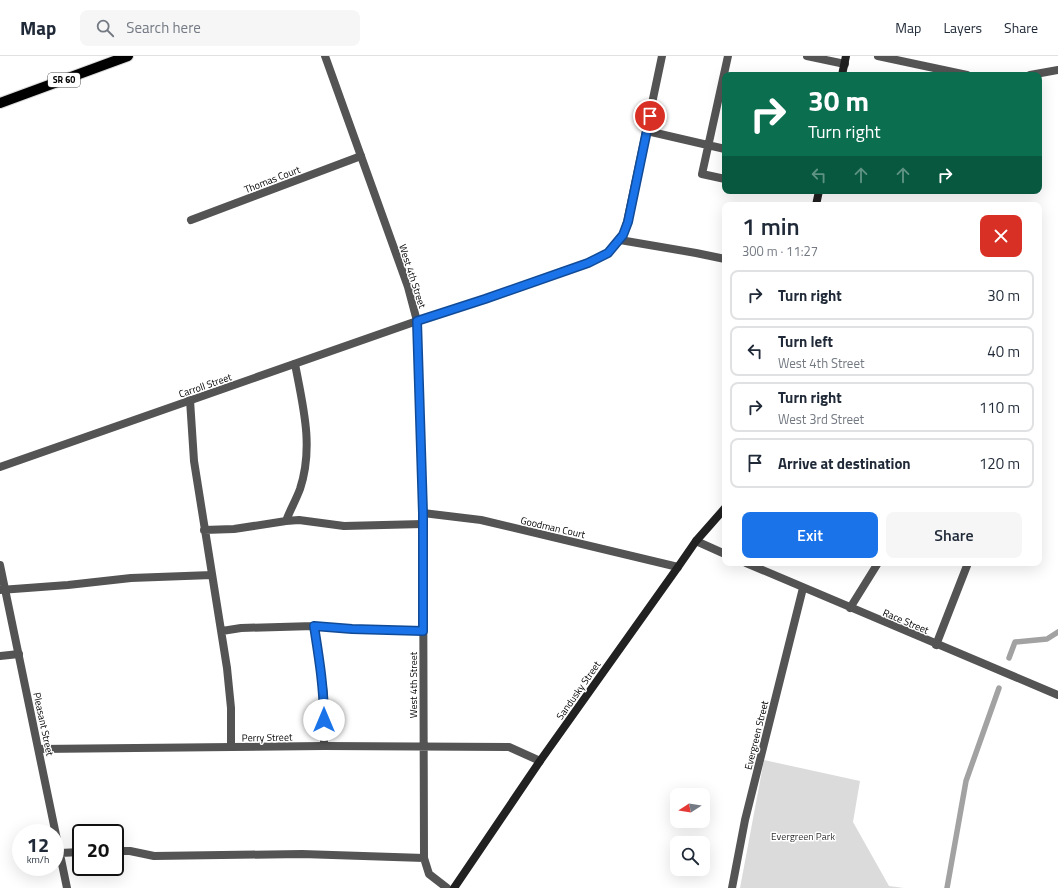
<!DOCTYPE html>
<html lang="en">
<head>
<meta charset="utf-8">
<style>
  :root { --surface:#fff; --page:#f6f6f7; --text:#1f2937; --muted:#747a83; --line:#e0e1e3; --accent:#1a73e8 }
  body { margin:0; font-family:"Titillium Web",sans-serif; background:var(--page); color:var(--text); height:100vh; display:flex; flex-direction:column; font-size:15px; white-space:nowrap }
  * { box-sizing:border-box; margin:0 }
  p { font-size:13px; color:var(--muted) }
  .icon { flex:none; width:22px; height:22px; fill:none; stroke:currentColor; stroke-width:2; stroke-linecap:round; stroke-linejoin:round }
  .map { position:relative; flex:1; overflow:hidden }
  .details { position:absolute; left:722px; top:146px; width:320px; height:364px; display:flex; flex-direction:column; background:var(--surface); border-radius:8px; box-shadow:0 4px 16px #0002 }
  .details>* { flex:none }
  .guide { position:absolute; left:722px; top:16px; width:320px; height:122px; border-radius:8px; box-shadow:0 4px 16px #0002; background:#0b6e4f; color:#fff; overflow:hidden }
  .needle { width:26px; rotate:258deg }
  .fabs { position:absolute; left:670px; top:732px; display:grid; gap:8px }
  .fabs a { display:grid; place-items:center; width:40px; height:40px; border-radius:8px; background:var(--surface); box-shadow:0 4px 16px #0002; font-size:20px }
  .speed { position:absolute; left:12px; top:768px; display:flex; gap:8px; font-size:20px; font-weight:700; text-align:center }
  .speed>* { display:grid; place-content:center; width:52px; height:52px; border-radius:50%; background:var(--surface); box-shadow:0 4px 16px #0002; line-height:1 }
  .speed small { font-size:10px; font-weight:400 }
  .speed .limit { border:2px solid #111; border-radius:6px; background:#fff; color:#111 }
  .pin { position:absolute; display:grid; place-items:center; width:34px; height:34px; color:#fff; margin:-17px; border:2px solid #fff; border-radius:50%; box-shadow:0 1px 4px #0007 }
  .me { position:absolute; width:44px; margin:-22px; rotate:0deg; stroke-linejoin:round; filter:drop-shadow(0 0 3px #0008) }
  .turn { display:flex; align-items:center; gap:14px; height:84px; padding:0 20px; font-size:18px }
  .turn .icon { width:52px; height:52px; stroke-width:2.5 }
  .turn b { display:block; font-size:28px; line-height:34px }
  .lanes { display:flex; align-items:center; height:38px; padding:0 20px; background:#0003; justify-content:center; gap:20px; direction:ltr }
  .lanes .off { opacity:.35 }
  .round { display:grid; place-items:center; flex:none; width:42px; height:42px; border-radius:8px; background:var(--page) }
  .headline { display:flex; align-items:center; justify-content:space-between; height:68px; padding:0 20px }
  h1 { font-size:24px; font-weight:600; line-height:30px }
  .primary-button { display:flex; gap:8px; margin-top:auto; padding:8px 20px }
  .primary-button a { flex:1; height:46px; border-radius:8px; background:var(--accent); color:#fff; font-size:16px; font-weight:600; line-height:46px; text-align:center }
  .primary-button a+a { background:var(--page); color:var(--text) }
  ul { padding:0; list-style:none }
  li { display:flex; align-items:center; gap:12px; height:50px; margin:0 8px 6px; padding:0 12px; border:2px solid var(--line); border-radius:8px }
  li div { flex:1 }
  li b { display:block; font-size:15px }
  li em { font-style:normal }
  header { display:flex; align-items:center; gap:24px; box-sizing:border-box; height:56px; padding:0 20px; background:var(--surface); border-bottom:1px solid var(--line) }
  header strong { font-size:19px }
  nav { display:flex; gap:22px; margin-inline-start:auto; font-size:14px }
  .search { width:280px; height:36px; background:var(--page); display:flex; align-items:center; gap:10px; box-sizing:border-box; padding:0 14px; border-radius:8px; color:var(--muted); font-size:15px }
  .map>svg:first-child { display:block }
</style>
</head>
<body>
<header>
<strong>Map</strong>
<div class="search"><svg class="icon" aria-label="search" viewBox="0 0 24 24"><circle cx="10" cy="10" r="6"/><path d="M15 15l6 6"/></svg>Search here</div>
<nav><a>Map</a><a>Layers</a><a>Share</a></nav>
</header>
<div class="map">
<svg width="1058" height="832" viewBox="0 0 1058 832">
  <rect width="100%" height="100%" fill="#fff"/>
  <path fill="#dbdbdb" d="M764 704 860 725 853 766 889 830 904 832H740Z"/>
  <g fill="none" stroke-linecap="round" stroke-linejoin="round">
    <path stroke="#a2a2a2" stroke-width="5.5" d="M1009 602 1015 586 1047 583 1058 576
      M947 832 966 725 999 632"/>
    <g stroke="#dbdbdb" stroke-width="12">
      <path id="primary" d="M0 47 128 0"/>
    </g>
    <path stroke="#545454" stroke-width="8" d="M807 0 845 8
      M878 0 967 19
      M1030 19 1058 14
      M647 75 725 93
      M725 123 702 118 728 0
      M191 164 361 100
      M620 184 696 197 725 203
      M190 344 194 405 227 612 231 652V691
      M286 465C290 454 296 444 300 433 314 391 303 350 295 308
      M204 474 234 473 286 465 299 464 344 470 423 468
      M0 534 68 529 131 522 212 519
      M314 570 324 638V690
      M222 575 241 572 314 570 352 573 423 575
      M936 589 968 507
      M0 600 19 598"/>
    <path stroke="#545454" stroke-width="8" d="M325 0 408 231 417 265 423 457 424 802 429 818 447 832
      M0 411 417 265 485 243 588 207 608 197 623 179 627 166 662 0
      M423 457 481 464 678 511
      M696 485 725 498
      M746 507 1058 639
      M0 509 67 832
      M850 552 878 507
      M39 693 324 690 509 691 540 705
      M115 795H130L154 800 302 798 424 802
      M60 797 81 796
      M732 832 745 764 803 532"/>
    <path stroke="#212121" stroke-width="8" d="M842 19 846 0
      M816 149 819 135
      M454 832 540 705 678 511 696 485 725 452"/>
    <use href="#primary" stroke="#000" stroke-width="10"/>
  </g>
  <g fill="none" stroke-linecap="round" stroke-linejoin="round">
    <g stroke="#114b97" stroke-width="10">
      <path id="route" d="M324 664C324 632 319 602 314 570L352 573 423 575V457L417 265 485 243 588 207 608 197 623 179 628 166 650 60"/>
    </g>
    <use href="#route" stroke="#1a73e8" stroke-width="7"/>
  </g>
  <g text-anchor="middle" stroke-width="3" stroke-linejoin="round" paint-order="stroke">
    <rect fill="#fff" stroke="#4c4c4c" stroke-width="1" x="48" y="17" width="32" height="14" rx="3"/>
    <g font-size="9" font-weight="bold" fill="#000">
      <text x="64" y="27">SR 60</text>
    </g>
    <g font-size="10" fill="#000" stroke="#fff">
      <text transform="translate(272 123) rotate(-21)" y="4">Thomas Court</text>
      <text transform="translate(413 220) rotate(72)" y="4">West 4th Street</text>
      <text transform="translate(205 329) rotate(-19)" y="4">Carroll Street</text>
      <text transform="translate(553 471) rotate(13)" y="4">Goodman Court</text>
      <text transform="translate(906 565) rotate(23)" y="4">Race Street</text>
      <text transform="translate(413 629) rotate(-90)" y="4">West 4th Street</text>
      <text transform="translate(578 634) rotate(-55)" y="4">Sandusky Street</text>
      <text transform="translate(44 668) rotate(78)" y="4">Pleasant Street</text>
      <text transform="translate(756 679) rotate(-76)" y="4">Evergreen Street</text>
      <text transform="translate(267 681) rotate(-1)" y="4">Perry Street</text>
    </g>
    <g font-size="10" fill="#323232" stroke="#fff">
      <text x="803" y="784">Evergreen Park</text>
    </g>
  </g>
</svg>
<div class="fabs">
<a><svg class="needle" viewBox="-14 -14 28 28"><path d="M0-13l5 13h-10z" fill="#e53935"/><path d="M0 13l5-13h-10z" fill="#747a83"/></svg></a>
<a><svg class="icon" aria-label="search" viewBox="0 0 24 24"><circle cx="10" cy="10" r="6"/><path d="M15 15l6 6"/></svg></a>
</div>
<div class="speed"><div>12<small>km/h</small></div><div class="limit">20</div></div>
<div class="pin" style="left:650px;top:60px;background:#d93025"><svg class="icon" aria-label="arrive" viewBox="0 0 24 24"><path d="M6 21V4h12l-3 4 3 4H6"/></svg></div>
<svg class="me" style="left:324px;top:664px" viewBox="-20 -20 40 40"><circle r="19" fill="#fff"/><path d="M0-13L10 11 0 6-10 11z" fill="#1a73e8"/></svg>
<div class="guide">
<div class="turn"><svg class="icon" aria-label="right" viewBox="0 0 24 24"><path d="M7 20v-9h11M14 6l5 5-5 5"/></svg><div><b>30 m</b>Turn right</div></div>
<div class="lanes"><svg class="icon off" aria-label="left" viewBox="0 0 24 24"><path d="M17 20v-9H6M10 6l-5 5 5 5"/></svg><svg class="icon off" aria-label="ahead" viewBox="0 0 24 24"><path d="M12 20V5M6 11l6-6 6 6"/></svg><svg class="icon off" aria-label="ahead" viewBox="0 0 24 24"><path d="M12 20V5M6 11l6-6 6 6"/></svg><svg class="icon" aria-label="right" viewBox="0 0 24 24"><path d="M7 20v-9h11M14 6l5 5-5 5"/></svg></div>
</div>
<section class="details">
<div class="headline"><div><h1>1 min</h1><p>300 m · 11:27</p></div><a class="round" style="background:#d93025;color:#fff"><svg class="icon" aria-label="close" viewBox="0 0 24 24"><path d="M6 6l12 12M18 6L6 18"/></svg></a></div>
<ul>
<li><svg class="icon" aria-label="right" viewBox="0 0 24 24"><path d="M7 20v-9h11M14 6l5 5-5 5"/></svg><div><b>Turn right</b></div><em>30 m</em></li>
<li><svg class="icon" aria-label="left" viewBox="0 0 24 24"><path d="M17 20v-9H6M10 6l-5 5 5 5"/></svg><div><b>Turn left</b><p>West 4th Street</p></div><em>40 m</em></li>
<li><svg class="icon" aria-label="right" viewBox="0 0 24 24"><path d="M7 20v-9h11M14 6l5 5-5 5"/></svg><div><b>Turn right</b><p>West 3rd Street</p></div><em>110 m</em></li>
<li><svg class="icon" aria-label="arrive" viewBox="0 0 24 24"><path d="M6 21V4h12l-3 4 3 4H6"/></svg><div><b>Arrive at destination</b></div><em>120 m</em></li>
</ul>
<div class="primary-button"><a>Exit</a><a>Share</a></div>
</section>
</div>
</body>
</html>
